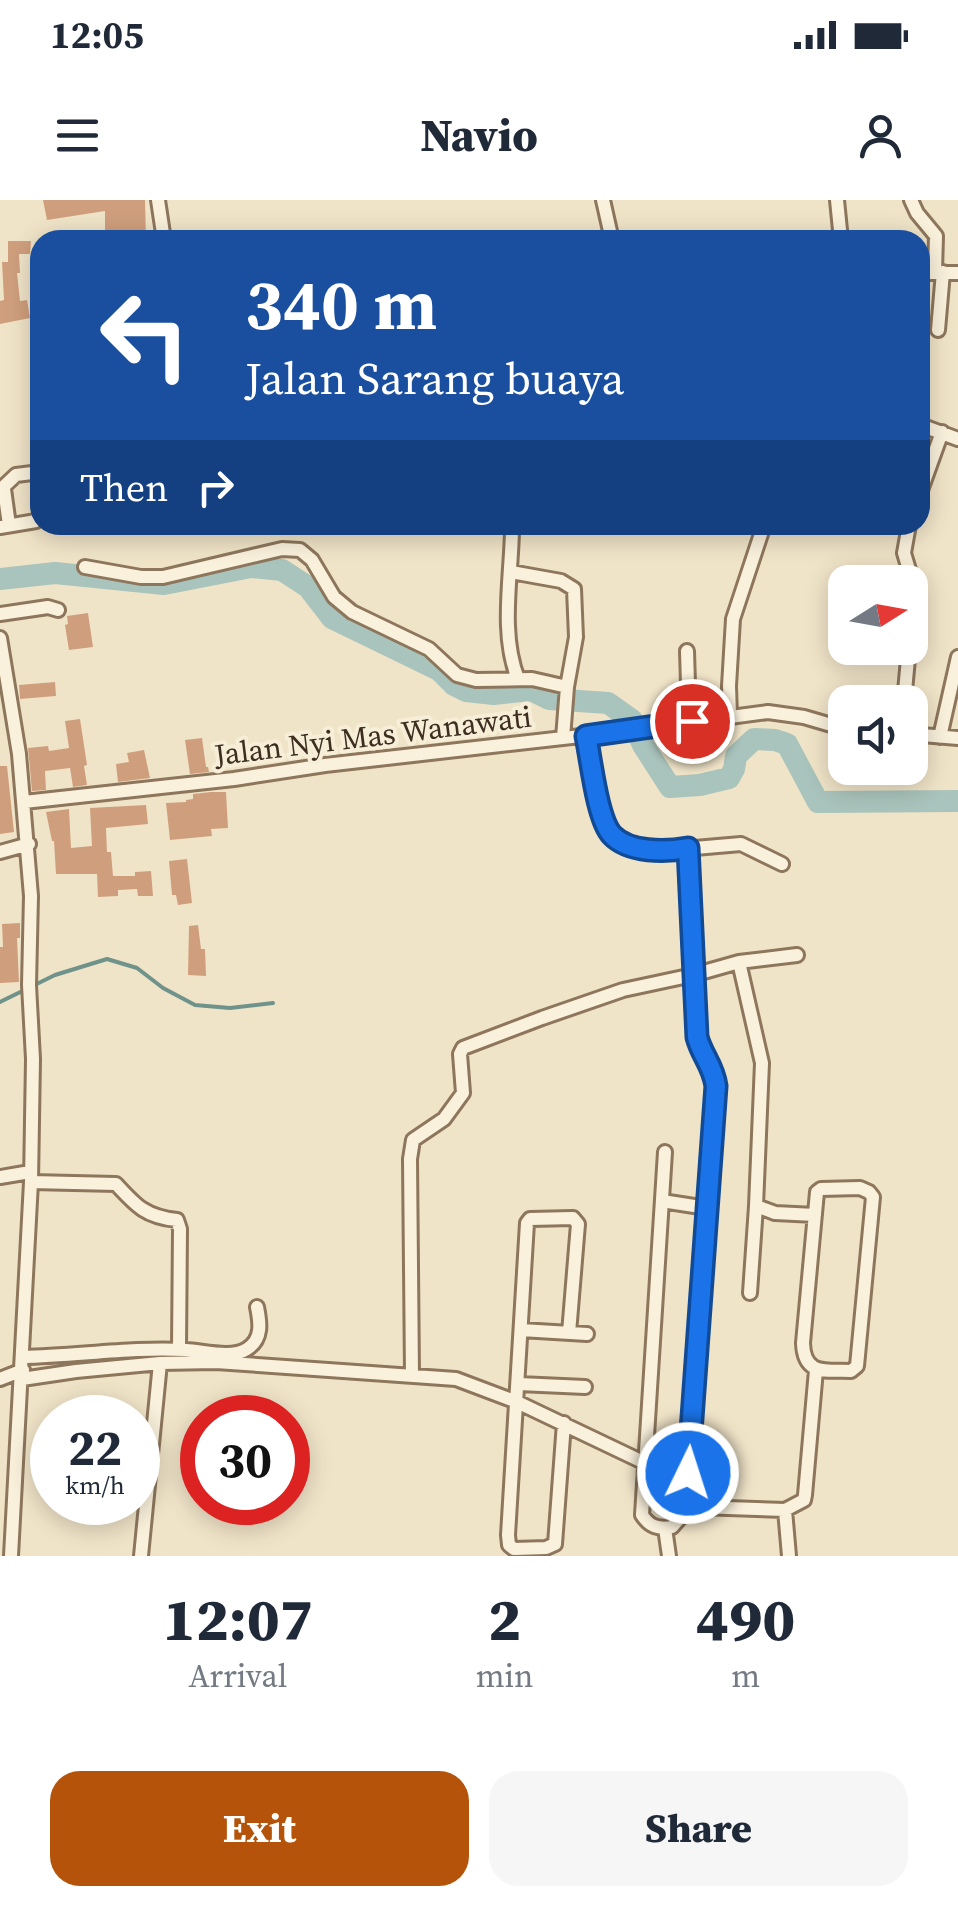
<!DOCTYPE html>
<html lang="en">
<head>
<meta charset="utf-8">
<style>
  :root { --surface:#fff; --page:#f6f6f7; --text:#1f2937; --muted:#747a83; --accent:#b45309 }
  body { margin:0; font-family:"Source Serif 4",serif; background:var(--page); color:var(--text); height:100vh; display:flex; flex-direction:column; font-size:38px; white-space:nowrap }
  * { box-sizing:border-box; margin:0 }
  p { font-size:32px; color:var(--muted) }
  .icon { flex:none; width:55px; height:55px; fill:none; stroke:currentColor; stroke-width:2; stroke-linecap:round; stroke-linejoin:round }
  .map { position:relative; height:1356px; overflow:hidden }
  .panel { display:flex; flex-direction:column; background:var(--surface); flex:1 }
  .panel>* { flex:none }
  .top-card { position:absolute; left:30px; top:30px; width:900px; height:305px; border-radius:30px; box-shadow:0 5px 25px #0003; background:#1a4fa0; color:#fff; overflow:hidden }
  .needle { width:65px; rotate:79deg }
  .buttons { position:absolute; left:828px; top:365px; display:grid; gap:20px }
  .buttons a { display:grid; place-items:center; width:100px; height:100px; border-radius:20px; background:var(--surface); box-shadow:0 5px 25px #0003; font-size:50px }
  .speed { position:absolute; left:30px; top:1195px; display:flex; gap:20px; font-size:50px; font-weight:700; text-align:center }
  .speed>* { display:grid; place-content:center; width:130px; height:130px; border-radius:50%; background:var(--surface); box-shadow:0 5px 25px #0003; line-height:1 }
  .speed small { font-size:25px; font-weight:400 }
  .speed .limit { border:15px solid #d22; background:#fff; color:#111 }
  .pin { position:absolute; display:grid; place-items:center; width:85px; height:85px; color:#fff; margin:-42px; border:5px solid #fff; border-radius:50%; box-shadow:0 2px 10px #0007 }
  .me { position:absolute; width:110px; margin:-55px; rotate:4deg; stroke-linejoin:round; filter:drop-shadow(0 0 8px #0008) }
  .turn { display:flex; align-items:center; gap:35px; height:210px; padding:0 50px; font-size:45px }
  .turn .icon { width:130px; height:130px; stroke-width:2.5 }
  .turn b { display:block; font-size:70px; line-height:85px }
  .then { display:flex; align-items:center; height:95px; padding:0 50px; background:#0003; gap:20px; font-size:38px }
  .eta { display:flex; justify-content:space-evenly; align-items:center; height:170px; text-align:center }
  .eta b { font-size:60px; font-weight:800; line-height:70px }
  .primary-button { display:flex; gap:20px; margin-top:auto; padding:20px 50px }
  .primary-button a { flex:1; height:115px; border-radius:30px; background:var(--accent); color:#fff; font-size:40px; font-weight:800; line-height:115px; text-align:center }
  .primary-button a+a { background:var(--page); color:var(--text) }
  .status { display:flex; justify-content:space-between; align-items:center; height:70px; padding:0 50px; background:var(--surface); direction:ltr }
  .status svg { height:28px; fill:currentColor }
  header { display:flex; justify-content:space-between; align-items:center; height:130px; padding:0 50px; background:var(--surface); font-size:45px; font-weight:800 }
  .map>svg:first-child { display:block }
</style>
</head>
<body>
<div class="status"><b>12:05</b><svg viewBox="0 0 49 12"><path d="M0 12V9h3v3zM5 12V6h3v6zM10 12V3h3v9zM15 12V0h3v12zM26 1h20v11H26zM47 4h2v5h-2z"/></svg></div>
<header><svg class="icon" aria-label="menu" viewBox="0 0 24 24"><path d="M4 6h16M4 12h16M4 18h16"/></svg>Navio<svg class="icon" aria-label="person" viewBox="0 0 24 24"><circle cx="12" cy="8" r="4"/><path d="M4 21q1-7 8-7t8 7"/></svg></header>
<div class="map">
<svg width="958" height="1356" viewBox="0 0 958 1356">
  <rect width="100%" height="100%" fill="#f0e4c8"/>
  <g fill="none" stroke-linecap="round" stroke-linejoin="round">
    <path stroke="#6f938a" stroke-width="4" d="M0 802 55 775 107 759 137 768 163 788 195 805 230 808 273 803"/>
    <path stroke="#a9c4bc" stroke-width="22" d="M0 379 55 373 164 384 251 367 282 370 308 387 332 418 439 470 454 485 466 491 494 494 531 490 549 499 608 503 632 520 643 545 670 587 700 585 729 578 734 569 736 556 754 539 775 540 787 544 818 602 958 601"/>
  </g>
  <path fill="#cf9f7d" d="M43 0H145L146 40H105V11L47 20Z
    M8 41H31L30 54H19L20 73H17L20 101 27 100 30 118 0 124V101L4 100 2 62H8Z
    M88 413 93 447 69 450 65 425 68 424 67 416Z
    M55 482 56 496 20 499 19 485Z
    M80 519 87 565 84 566 87 585 73 587 70 568 45 571 46 590 32 591 28 548 48 546 49 551 69 548 65 521Z
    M202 538 206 567H208L209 572 190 574 185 540Z
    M144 550 150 578 118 582 116 564 129 562 127 553Z
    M0 566H7L14 632 0 634Z
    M211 592H226L228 628 211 629 212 636 170 640 166 603 186 602V600L193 599V594Z
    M146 605 148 624 106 628 107 652H111L113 676H135V672L151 671 153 696H138L137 689 118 690V696L98 697 97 674H56L54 641H52L46 612 69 609 71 648 92 646 90 608Z
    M187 659 192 703 178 705 176 695H172L169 661Z
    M20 723V738H17L19 782 0 783V747H3L2 724Z
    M198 725 201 749H205L206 776 188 775 189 726Z"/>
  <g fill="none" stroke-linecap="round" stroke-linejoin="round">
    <g stroke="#8d765c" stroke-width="18">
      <path id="minor" d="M158 0 164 40
        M603 0 612 40
        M837 0 841 40
        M911 0 917 13 936 36 935 72
        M920 73H958
        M938 130 943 72
        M920 225 958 239
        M4 289 9 325
        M0 290 16 275 40 272
        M920 293 942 232
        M508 325 512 331C511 379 500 434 518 479
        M909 325 904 353 915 390 910 441
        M0 327 36 321
        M85 367 141 377H163L282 349 300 350 312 360 334 397 352 412 429 449 457 475 476 480 532 479 567 487 563 538
        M511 372 561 381 574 389 576 437 567 487
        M0 414 48 407 58 410
        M0 438 19 554 31 696 29 785 33 859 31 982 11 1356
        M687 451 688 484 692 521
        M904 502 909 448
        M730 516 729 486 733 419 764 325
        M910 534 958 538
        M586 536 603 615 610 633 617 639 639 648 660 651 741 644 782 664
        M940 537 958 457
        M24 602 234 579 325 565 625 531 768 512 804 517 845 529
        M0 652 29 644
        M739 762 762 863 756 1006 775 1013 815 1015
        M665 952 642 1315C650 1327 658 1329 672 1327L686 1311 699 1307 785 1310
        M0 977 30 972
        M31 982 116 984C136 1006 146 1017 177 1020L180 1029 179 1149
        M860 988 869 992 873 997 857 1166 851 1171C826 1170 804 1176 803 1143L817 992 821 989Z
        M662 1001 707 1008
        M750 1093 756 1006
        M521 1130 587 1134
        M23 1157C77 1156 132 1147 186 1150 204 1151 232 1159 247 1149 263 1139 260 1122 257 1107
        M412 1175 410 959 413 940 444 919 463 893 460 854 463 848 542 818 623 790 693 775 739 762 797 755
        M0 1179 23 1170
        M22 1179 76 1171 160 1163 216 1162 456 1179 517 1202 645 1263
        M519 1184 585 1187
        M564 1223 555 1344 546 1348 514 1349 509 1345 508 1335 527 1023 530 1019 573 1018 578 1024 569 1133
        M686 1311 716 886C713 865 702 856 697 837L688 648
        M665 1328 669 1356
        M141 1356 160 1163
        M789 1356 785 1310 804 1300 805 1295 816 1170"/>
    </g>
    <use href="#minor" stroke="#faf1dc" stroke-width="12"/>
  </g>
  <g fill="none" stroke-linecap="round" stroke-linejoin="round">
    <g stroke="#114b97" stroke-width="25">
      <path id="route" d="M688 1273 716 886C713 865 702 856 697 837L688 648C666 652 629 653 612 635 597 619 591 559 586 536L692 521"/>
    </g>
    <use href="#route" stroke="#1a73e8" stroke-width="18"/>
  </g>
  <g text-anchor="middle" stroke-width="8" stroke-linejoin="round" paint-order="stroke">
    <g font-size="30" fill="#3d2e20" stroke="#f7eed8">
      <text transform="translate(373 536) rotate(-7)" y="10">Jalan Nyi Mas Wanawati</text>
    </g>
  </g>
</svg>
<div class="buttons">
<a><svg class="needle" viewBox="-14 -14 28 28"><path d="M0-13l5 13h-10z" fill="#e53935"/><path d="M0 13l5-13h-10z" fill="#747a83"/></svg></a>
<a><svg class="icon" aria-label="sound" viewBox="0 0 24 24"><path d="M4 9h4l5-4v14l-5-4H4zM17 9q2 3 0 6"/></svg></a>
</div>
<div class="speed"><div>22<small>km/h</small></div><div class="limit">30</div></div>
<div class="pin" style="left:692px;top:521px;background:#d93025"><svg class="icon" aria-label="arrive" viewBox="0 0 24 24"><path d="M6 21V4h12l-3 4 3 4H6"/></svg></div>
<svg class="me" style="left:688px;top:1273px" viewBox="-20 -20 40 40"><circle r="17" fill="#1a73e8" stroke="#fff" stroke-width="3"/><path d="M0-11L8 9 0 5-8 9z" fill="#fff"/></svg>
<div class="top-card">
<div class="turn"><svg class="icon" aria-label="left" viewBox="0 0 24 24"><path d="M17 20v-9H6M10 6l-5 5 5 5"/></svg><div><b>340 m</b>Jalan Sarang buaya</div></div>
<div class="then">Then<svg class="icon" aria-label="right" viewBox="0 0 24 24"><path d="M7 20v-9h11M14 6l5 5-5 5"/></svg></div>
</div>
</div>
<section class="panel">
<div class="eta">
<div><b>12:07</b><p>Arrival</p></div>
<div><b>2</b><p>min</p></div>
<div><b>490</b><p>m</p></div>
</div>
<div class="primary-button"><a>Exit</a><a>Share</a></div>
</section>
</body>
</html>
